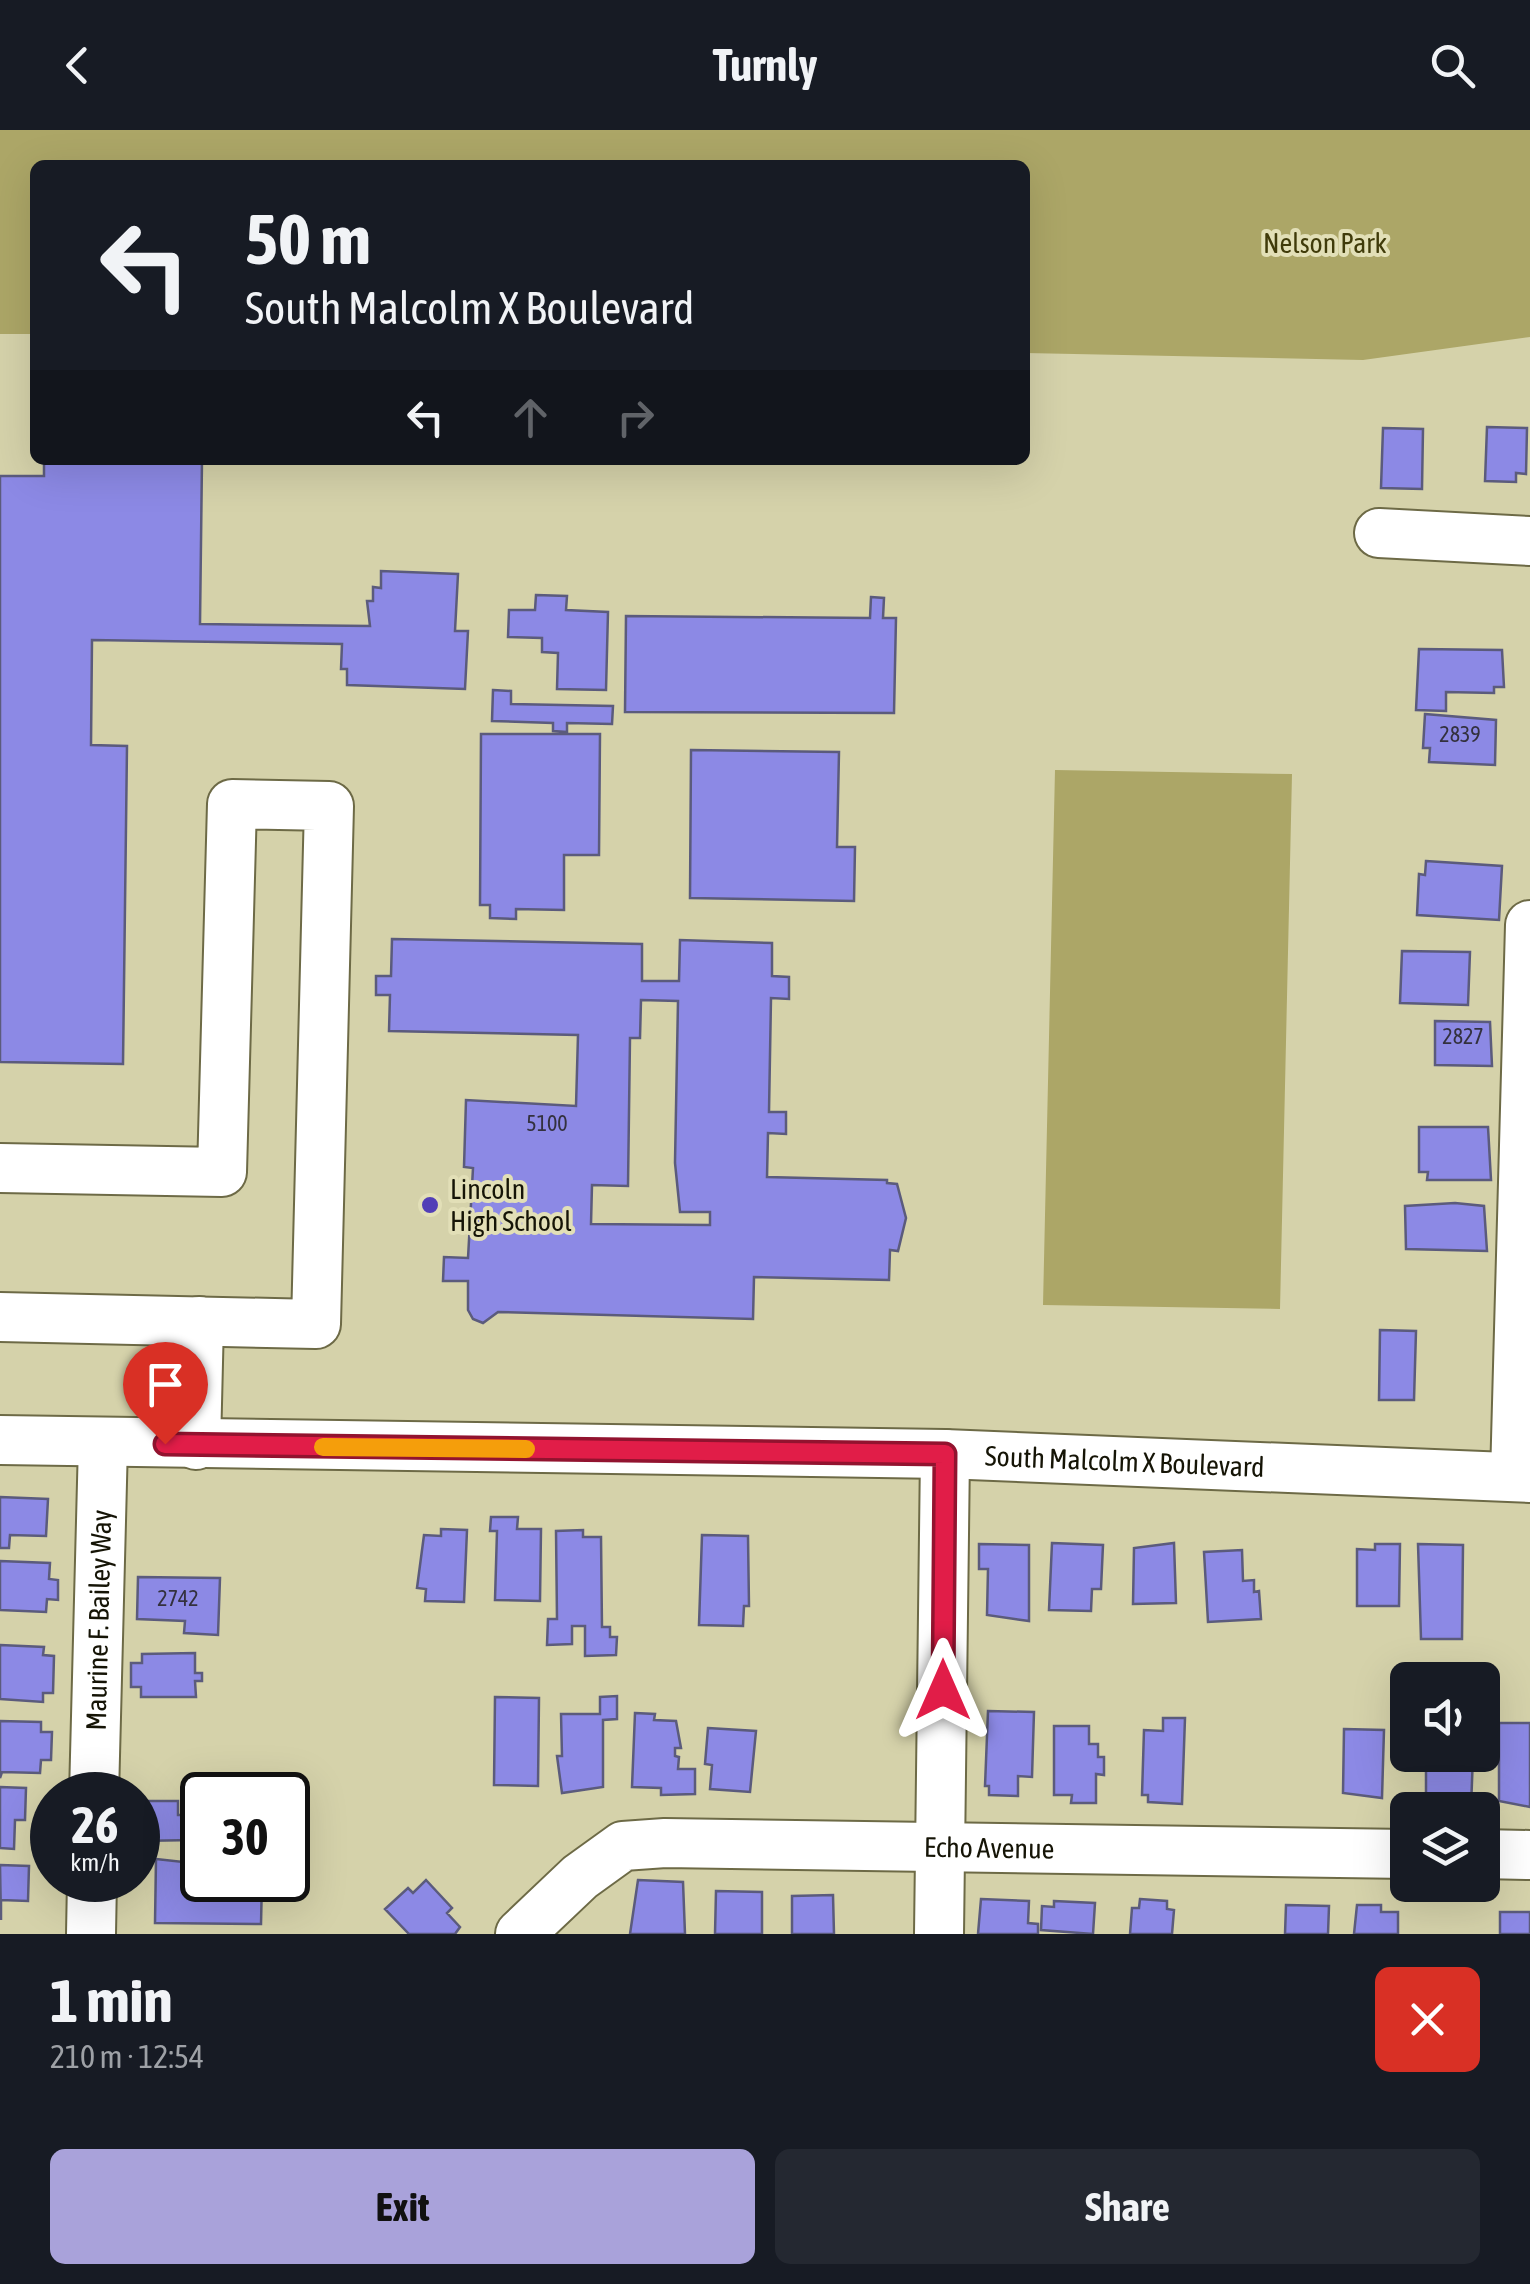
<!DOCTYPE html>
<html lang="en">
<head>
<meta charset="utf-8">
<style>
  :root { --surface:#171b24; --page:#242831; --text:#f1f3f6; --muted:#9ea1a6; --accent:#a9a2da }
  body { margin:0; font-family:"Asap Condensed",sans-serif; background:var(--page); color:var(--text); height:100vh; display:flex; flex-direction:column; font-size:38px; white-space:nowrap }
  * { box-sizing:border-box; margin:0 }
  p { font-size:32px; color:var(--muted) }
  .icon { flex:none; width:55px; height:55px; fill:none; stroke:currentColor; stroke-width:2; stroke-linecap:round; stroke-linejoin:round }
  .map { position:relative; height:1804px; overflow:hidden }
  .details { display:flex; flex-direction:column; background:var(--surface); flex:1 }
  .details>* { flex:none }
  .top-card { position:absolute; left:30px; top:30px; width:1000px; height:305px; border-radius:15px; box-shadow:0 10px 40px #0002; background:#171b24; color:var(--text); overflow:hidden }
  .controls { position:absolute; left:1390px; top:1532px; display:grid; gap:20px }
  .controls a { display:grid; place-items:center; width:110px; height:110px; border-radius:15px; background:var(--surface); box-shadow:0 10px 40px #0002; font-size:50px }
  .speed { position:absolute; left:30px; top:1642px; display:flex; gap:20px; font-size:50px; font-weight:700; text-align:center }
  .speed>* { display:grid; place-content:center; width:130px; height:130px; border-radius:50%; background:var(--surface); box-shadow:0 10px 40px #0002; line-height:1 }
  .speed small { font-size:25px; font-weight:400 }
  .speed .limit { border:5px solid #111; border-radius:15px; background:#fff; color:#111 }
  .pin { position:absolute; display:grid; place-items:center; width:85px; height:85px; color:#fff; margin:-102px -42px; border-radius:50% 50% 50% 0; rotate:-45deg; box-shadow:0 0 10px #0007 }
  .pin .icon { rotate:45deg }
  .me { position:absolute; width:110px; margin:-55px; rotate:0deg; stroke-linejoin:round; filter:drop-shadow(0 0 8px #0008) }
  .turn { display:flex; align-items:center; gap:35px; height:210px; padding:0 50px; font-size:45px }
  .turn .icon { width:130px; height:130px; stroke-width:2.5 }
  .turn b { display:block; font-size:70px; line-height:85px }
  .lanes { display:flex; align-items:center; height:95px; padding:0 50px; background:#0003; justify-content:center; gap:50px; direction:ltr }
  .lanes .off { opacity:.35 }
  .round { display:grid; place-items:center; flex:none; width:105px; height:105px; border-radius:15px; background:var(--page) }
  .overview { display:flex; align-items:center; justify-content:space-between; height:170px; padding:0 50px }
  h1 { font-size:60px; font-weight:700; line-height:75px }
  .action { display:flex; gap:20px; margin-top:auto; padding:20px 50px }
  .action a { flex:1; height:115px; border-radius:15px; background:var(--accent); color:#111; font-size:40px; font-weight:700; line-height:115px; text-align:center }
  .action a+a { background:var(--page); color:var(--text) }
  header { display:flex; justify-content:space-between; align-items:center; height:130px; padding:0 50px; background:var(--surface); font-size:45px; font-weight:700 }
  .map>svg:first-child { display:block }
</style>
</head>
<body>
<header><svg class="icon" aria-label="back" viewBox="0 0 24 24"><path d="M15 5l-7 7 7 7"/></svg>Turnly<svg class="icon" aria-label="search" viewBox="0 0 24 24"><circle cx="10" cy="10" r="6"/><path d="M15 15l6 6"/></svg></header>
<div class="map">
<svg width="1530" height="1804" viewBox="0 0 1530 1804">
  <rect width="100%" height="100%" fill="#d5d2aa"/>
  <path fill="#aca667" d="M0 0H1530V207L1363 230 1025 223V35H35V204H0Z
    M1055 640 1292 644 1280 1179 1043 1175Z"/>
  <path fill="#8c89e5" stroke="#5b5b7c" stroke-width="2.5" fill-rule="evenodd" d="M1487 297 1527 298 1526 344 1516 343V352L1485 351Z
    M1383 298 1423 299 1422 359 1381 358Z
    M44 330H202L200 494 370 496 367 471H373V457L381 458V441L458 444 455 501H468L465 559 347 555V539H341L342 514 92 510 91 615 127 616 123 934 0 932V346H44Z
    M536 465 567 466 566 480 608 482 606 560 557 559 558 523 542 522V508L508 507 509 480H535Z
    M871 467 884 468 883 488H896L894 583 625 582 626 486 870 488Z
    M1419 519 1502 520 1504 557H1494V563L1446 562V581L1416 580Z
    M493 560 511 561V574L613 576 612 594 567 593V602L553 601V593L492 591Z
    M1425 584 1496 590 1495 635 1429 632 1430 618H1423Z
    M481 604H600L599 725H564V780L516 779V789L490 788V775H480Z
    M691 620 839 622 837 717H855L854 771 690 768Z
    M1426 731 1502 736 1499 790 1417 785 1419 744 1425 745Z
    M392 809 642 814V851H679L680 810 772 813V846L789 847V869L771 868 769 982H786V1004L768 1003 767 1047 887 1050V1053L897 1054 906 1088 898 1121 890 1120 889 1150 754 1147 753 1189 498 1182 483 1193 473 1189 468 1180V1151H443L444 1127 468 1128 473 1038 464 1037 466 970 576 976 578 905 389 901 390 865H376V846H391ZM641 870 678 871 675 1033 680 1082H710V1095L591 1094 592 1055 628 1056 630 908H640Z
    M1402 821 1470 822 1468 875 1400 873Z
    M1435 891 1490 892 1492 936 1435 935Z
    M1419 997H1488L1491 1050H1427L1428 1042H1419Z
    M1455 1073 1484 1076 1487 1121 1406 1119 1405 1076Z
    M1380 1200 1416 1201 1414 1270H1379Z
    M0 1367 48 1369 46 1406 10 1405 9 1418H0Z
    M491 1387H518L517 1399H541L540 1471 495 1470 497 1401H490Z
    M441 1399 467 1400 464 1472 425 1471 426 1459 417 1458 424 1405 441 1406Z
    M583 1400V1407H601L602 1497H610V1507H617L616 1525 585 1526V1496H572V1514L547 1515 548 1489H557L556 1401Z
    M702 1405 748 1406 749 1476H744L743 1496 699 1495Z
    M1052 1413 1103 1415 1101 1459H1092L1091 1481 1049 1480Z
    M1174 1413 1176 1473 1133 1474 1134 1418Z
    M979 1414 1029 1415V1491L987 1485 988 1439H979Z
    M1375 1414H1400L1399 1476H1357V1419L1375 1420Z
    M1418 1414 1463 1415 1462 1509H1421Z
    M1242 1420 1243 1451 1254 1450V1462L1259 1461 1261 1489 1208 1492 1204 1422Z
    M0 1431 50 1433 49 1449 58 1450V1470L47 1469 46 1482 0 1480Z
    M138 1447 220 1448 218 1505 184 1503 185 1491 137 1489Z
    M0 1515 44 1517 43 1525 54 1526 53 1563H43V1572L0 1569Z
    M195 1523V1543H202V1551H195L196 1567H141V1557H131V1533H142V1524Z
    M617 1566V1589L603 1590V1657L562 1663 557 1626H562L561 1584H600V1567Z
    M495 1567 539 1568 538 1656 494 1655Z
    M988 1581 1034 1582 1032 1647 1018 1646V1666L989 1665V1656H985Z
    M635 1583 655 1584 654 1590 676 1591 681 1618H675V1626L679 1627 678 1639H695V1664L661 1665V1658L632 1657Z
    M1163 1588H1185L1182 1674 1148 1672V1665H1142L1144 1600 1163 1601Z
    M0 1591 41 1592V1602H52L51 1630H41L40 1643 2 1642 0 1648Z
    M1499 1593H1530V1677L1499 1671Z
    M1054 1596H1089V1614H1098V1627H1104V1645L1096 1644V1673H1071L1072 1665H1054Z
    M708 1598 756 1601 750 1662 710 1659 712 1635 705 1634Z
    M1344 1599 1384 1600 1382 1668 1343 1663Z
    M1426 1625H1473L1471 1678 1445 1677V1669L1426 1668Z
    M0 1657 26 1658 25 1690H15L14 1719 0 1718Z
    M138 1671H178V1685H192L193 1710 138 1711Z
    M156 1729 202 1734V1750H262L261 1794 155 1793Z
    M0 1735 29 1736 28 1771 1 1770V1790Z
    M426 1750 452 1778 447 1783 460 1797 455 1804H409L385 1779 408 1758 413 1763Z
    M638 1750 683 1752 685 1804H630Z
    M716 1761 762 1762V1804H715Z
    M833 1765 834 1804H792V1766Z
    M981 1769 1029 1771 1028 1793 1038 1794V1804H978Z
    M1140 1769 1167 1771V1779L1174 1780 1172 1804H1130L1132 1778H1139Z
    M1054 1771 1095 1773 1093 1804 1041 1800 1042 1776 1054 1777Z
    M1286 1775 1329 1776 1328 1804H1285Z
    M1357 1775H1381V1782H1398V1804H1354Z
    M1500 1782H1530V1804H1500Z"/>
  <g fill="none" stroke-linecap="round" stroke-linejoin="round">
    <g stroke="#6d6a46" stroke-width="52">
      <g id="minor">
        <path d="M1379 403 1530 411"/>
        <path d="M0 1038 222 1042 232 674 329 676 316 1194 0 1187"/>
        <path id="s1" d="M0 1310 945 1324 1530 1348"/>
        <path d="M196 1315 199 1191"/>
        <path d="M1515 1347 1530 795"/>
        <path id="s2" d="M94 1665 103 1313"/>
        <path d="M1482 1724 1530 1725"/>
        <path d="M91 1804 92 1750"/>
        <path id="s3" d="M520 1804 580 1747 623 1716 665 1713 1408 1724"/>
        <path d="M939 1804 945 1324"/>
      </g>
    </g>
    <use href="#minor" stroke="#fff" stroke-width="48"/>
  </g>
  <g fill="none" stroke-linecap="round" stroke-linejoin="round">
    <g stroke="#92132f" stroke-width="25">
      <path id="route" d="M165 1314 945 1324 943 1560"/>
    </g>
    <use href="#route" stroke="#e11d48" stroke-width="18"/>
    <path stroke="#f59e0b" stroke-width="18" d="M323 1317 526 1319"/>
  </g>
  <circle fill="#523fb7" stroke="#e2dfb7" stroke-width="4" cx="430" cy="1075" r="10"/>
  <g text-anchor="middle" stroke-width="8" stroke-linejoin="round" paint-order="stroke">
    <g font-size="22" fill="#33313e">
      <text x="1460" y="612">2839</text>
      <text x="1463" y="914">2827</text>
      <text x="547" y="1001">5100</text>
      <text x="178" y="1476">2742</text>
    </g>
    <g font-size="28" fill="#403b0a" stroke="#e2dfb7">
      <text x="1325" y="123">Nelson Park</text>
    </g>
    <g font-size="28" fill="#151406" stroke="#e2dfb7" text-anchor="start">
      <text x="450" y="1069">Lincoln<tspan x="450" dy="32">High School</tspan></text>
    </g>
    <g font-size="28" fill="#151406" stroke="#e2dfb7">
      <text dy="10" stroke="none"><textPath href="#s1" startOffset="1125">South Malcolm X Boulevard</textPath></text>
      <text dy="10" stroke="none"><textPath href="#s2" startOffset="175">Maurine F. Bailey Way</textPath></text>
      <text dy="10" stroke="none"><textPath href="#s3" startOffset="502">Echo Avenue</textPath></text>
    </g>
  </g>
</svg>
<div class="controls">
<a><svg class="icon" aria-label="sound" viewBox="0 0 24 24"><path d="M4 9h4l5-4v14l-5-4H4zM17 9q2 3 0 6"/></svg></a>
<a><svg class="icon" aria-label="layers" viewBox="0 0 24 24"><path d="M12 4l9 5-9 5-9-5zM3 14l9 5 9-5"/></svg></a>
</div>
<div class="speed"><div>26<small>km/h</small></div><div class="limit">30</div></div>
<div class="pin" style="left:165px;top:1314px;background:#d93025"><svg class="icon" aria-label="arrive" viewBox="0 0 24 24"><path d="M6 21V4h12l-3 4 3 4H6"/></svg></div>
<svg class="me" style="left:943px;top:1560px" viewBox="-20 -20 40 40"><path d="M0-17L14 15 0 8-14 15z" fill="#e11d48" stroke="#fff" stroke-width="4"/></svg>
<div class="top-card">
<div class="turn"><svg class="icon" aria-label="left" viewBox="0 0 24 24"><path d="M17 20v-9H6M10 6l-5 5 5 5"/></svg><div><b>50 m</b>South Malcolm X Boulevard</div></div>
<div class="lanes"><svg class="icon" aria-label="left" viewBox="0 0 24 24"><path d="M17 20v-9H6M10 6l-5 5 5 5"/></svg><svg class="icon off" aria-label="ahead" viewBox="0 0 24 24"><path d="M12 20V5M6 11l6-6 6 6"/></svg><svg class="icon off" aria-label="right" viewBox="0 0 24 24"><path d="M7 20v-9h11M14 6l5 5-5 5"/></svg></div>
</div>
</div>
<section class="details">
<div class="overview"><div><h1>1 min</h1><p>210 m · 12:54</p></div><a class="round" style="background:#d93025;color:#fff"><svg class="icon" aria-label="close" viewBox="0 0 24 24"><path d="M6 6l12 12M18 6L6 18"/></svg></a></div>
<div class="action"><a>Exit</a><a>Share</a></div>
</section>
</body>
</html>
